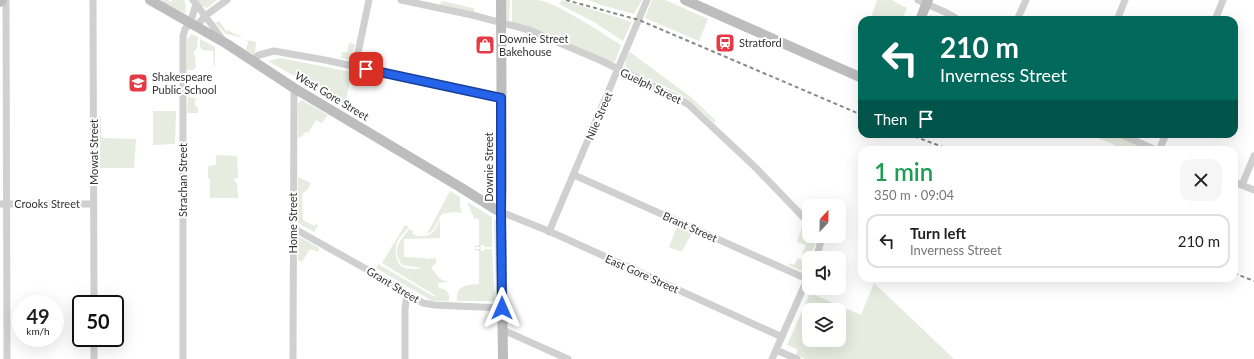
<!DOCTYPE html>
<html lang="en">
<head>
<meta charset="utf-8">
<style>
  :root { --surface:#fff; --page:#f6f6f6; --text:#222; --muted:#767676; --line:#e0e0e0 }
  body { margin:0; font-family:Lato,sans-serif; background:var(--page); color:var(--text); height:100vh; display:flex; flex-direction:column; font-size:15px; white-space:nowrap }
  * { box-sizing:border-box; margin:0 }
  p { font-size:13px; color:var(--muted) }
  .icon { flex:none; width:22px; height:22px; fill:none; stroke:currentColor; stroke-width:2; stroke-linecap:round; stroke-linejoin:round }
  .map { position:relative; flex:1; overflow:hidden }
  .side { position:absolute; left:858px; top:146px; width:380px; height:136px; display:flex; flex-direction:column; background:var(--surface); border-radius:12px; box-shadow:0 4px 16px #0002 }
  .side>* { flex:none }
  .banner { position:absolute; left:858px; top:16px; width:380px; height:122px; border-radius:12px; box-shadow:0 4px 16px #0002; background:#00695c; color:#fff; overflow:hidden }
  .needle { width:26px; rotate:22deg }
  .buttons { position:absolute; left:802px; top:199px; display:grid; gap:8px }
  .buttons a { display:grid; place-items:center; width:44px; height:44px; border-radius:8px; background:var(--surface); box-shadow:0 4px 16px #0002; font-size:20px }
  .speed { position:absolute; left:12px; top:295px; display:flex; gap:8px; font-size:20px; font-weight:700; text-align:center }
  .speed>* { display:grid; place-content:center; width:52px; height:52px; border-radius:50%; background:var(--surface); box-shadow:0 4px 16px #0002; line-height:1 }
  .speed small { font-size:10px; font-weight:400 }
  .speed .limit { border:2px solid #111; border-radius:6px; background:#fff; color:#111 }
  .pin { position:absolute; display:grid; place-items:center; width:34px; height:34px; color:#fff; margin:-17px; border-radius:8px; box-shadow:0 2px 6px #0006 }
  .me { position:absolute; width:44px; margin:-22px; rotate:0deg; stroke-linejoin:round; filter:drop-shadow(0 0 3px #0008) }
  .turn { display:flex; align-items:center; gap:14px; height:84px; padding:0 16px; font-size:18px }
  .turn .icon { width:52px; height:52px; stroke-width:2.5 }
  .turn b { display:block; font-size:28px; line-height:34px }
  .then { display:flex; align-items:center; height:38px; padding:0 16px; background:#0003; gap:8px; font-size:15px }
  .round { display:grid; place-items:center; flex:none; width:42px; height:42px; border-radius:12px; background:var(--page) }
  .headline { display:flex; align-items:center; justify-content:space-between; height:68px; padding:0 16px }
  h1 { font-size:24px; font-weight:600; line-height:30px; color:#1e9e55 }
  ul { padding:0; list-style:none }
  li { display:flex; align-items:center; gap:12px; height:54px; margin:0 8px 6px; padding:0 8px; border:2px solid var(--line); border-radius:12px }
  li div { flex:1 }
  li b { display:block; font-size:15px }
  li em { font-style:normal }
  .map>svg:first-child { display:block }
</style>
</head>
<body>
<div class="map">
<svg width="1254" height="359" viewBox="0 0 1254 359">
  <rect width="100%" height="100%" fill="#fff"/>
  <path fill="#e6ecdf" fill-rule="evenodd" d="M163 0H168L170 2 173 0H184L186 5 185 13H183L162 1Z
    M197 0H217L207 8 202 6 201 7Z
    M506 0H510L509 22 506 19Z
    M512 0C520 0 528 0 537 0 559 3 601 33 621 45L615 62H611L512 24Z
    M562 0 632 22 623 41 594 22 559 4Z
    M589 0H642L634 14 598 4Z
    M652 0H665L708 19 699 41 645 18Z
    M877 0H891L907 8 902 20H870Z
    M442 1 473 8 474 9V12L440 5Z
    M930 15 935 16 936 15 947 20H929L926 18Z
    M219 21 226 31 228 30 233 33 241 36V37L226 34 215 23Z
    M192 34 198 37 197 48 193 53 195 55 196 68H194V70H187V39Z
    M200 39 215 47V66H214L213 51 202 50 200 47Z
    M245 40 256 42 255 53 253 54 246 50 248 42Z
    M349 43 355 44 352 59 351 60 341 58 342 52H347Z
    M630 52 692 98 716 121 715 123 713 122C696 105 684 95 662 85V83L661 84 657 83 627 70C624 64 626 56 630 52Z
    M280 58 352 72 345 105 268 61Z
    M188 97 198 99 195 100V106L198 107V113H187Z
    M302 100 328 115 322 123 316 120 308 133 306 132 301 137 298 138V103Z
    M153 111H176L175 144 153 145Z
    M101 116V136L103 138 136 139 134 168H100V117Z
    M1089 134H1112L1149 150H1126Z
    M216 155 237 156 238 178 233 179 237 184 238 198H210V179L208 178V166L216 165Z
    M298 177 311 183 308 189 302 194 303 220 314 226 316 224 318 225 314 232 298 223Z
    M450 191 460 197V206L462 213 453 212 442 214C436 222 436 233 424 234L427 233 429 230Z
    M467 202 492 217V247H484V245H481V247H474V246L479 245V219L474 218Z
    M440 219V238L404 239V257L425 258 427 259 436 258V264L431 267C433 271 435 272 437 275 441 279 441 281 448 281L447 282 438 283 439 288C447 289 450 293 449 301H432L376 268 378 264 433 296H436L382 263 405 225 409 227C405 232 399 237 397 242 395 249 395 261 401 266 406 270 417 269 423 268L402 265C391 250 400 241 409 229L413 231 412 234C416 236 418 236 422 236 433 236 436 229 440 219Z
    M497 219 498 298 496 301 494 223V220Z
    M803 224 809 230V236H814L816 242 809 258 802 254 806 245 797 242Z
    M677 227 692 232 682 252 669 247Z
    M300 237 319 248 318 252 310 249 302 262 298 260V239Z
    M474 249H481V251H484V249H492L495 301H457C455 285 467 285 479 284V251L474 250Z
    M798 258 807 262 802 271 788 265 789 263 794 265Z
    M874 283 954 359H805L796 355 797 349 787 345 810 293 861 315ZM809 310H839V340H809Z"/>
  <g fill="none" stroke-linecap="round" stroke-linejoin="round">
    <path stroke="#d0d0d0" stroke-width="7" d="M6 0 7 359
      M93 0 94 304
      M193 0 223 40
      M401 0 472 15 529 30 602 61 681 100 689 105 755 167 809 223
      M918 0 947 13 959 20
      M1017 20 1026 0
      M1117 20 1125 0
      M1215 20 1223 0
      M192 24H197L200 22 205 16 227 0
      M251 60 259 55 274 51 325 60 501 98
      M355 67 369 0
      M1120 134 1156 150
      M1159 150 1166 134
      M574 175 807 279
      M1234 182 1254 190
      M1242 185 1254 156
      M0 204H94
      M501 212 551 232 782 337
      M293 228 375 274 423 303 434 305 502 308
      M549 232 647 0
      M816 258C818 251 822 244 820 236
      M503 330 568 359
      M94 338V359
      M776 350 797 359
      M183 359V36L185 29 190 24 196 4
      M293 359 294 88
      M405 359V309L407 294
      M772 359 809 275"/>
    <path stroke="#bdbdbd" stroke-width="10" d="M150 0 227 44 294 88 460 187 495 209 501 212
      M501 0 502 186 501 212 503 359
      M685 0 862 78
      M0 2 2 0
      M920 20 928 0"/>
    <path stroke="#888" stroke-width="2" stroke-dasharray="4 3" stroke-linecap="butt" d="M566 0 639 20 862 115
      M908 134 951 150
      M1234 273 1254 281"/>
  </g>
  <g fill="none" stroke-linecap="round" stroke-linejoin="round">
    <g stroke="#184099" stroke-width="10">
      <path id="route" d="M366 69 501 98V212L502 308"/>
    </g>
    <use href="#route" stroke="#2563eb" stroke-width="7"/>
  </g>
  <defs>
    <g id="station-square" transform="scale(1)"><rect x="-9" y="-9" width="18" height="18" rx="4" fill="#e63946" stroke="#fff"/><path d="M-3-6H3Q5-6 5-4V2Q5 4 3 4L4.5 6H3L1.5 4h-3L-3 6H-4.5L-3 4Q-5 4-5 2V-4Q-5-6-3-6ZM-3.5-4v3h7v-3ZM-3.5 1v1.5H-2V1ZM2 1v1.5H3.5V1Z" fill="#fff"/></g>
    <g id="shop-square" transform="scale(1)"><rect x="-9" y="-9" width="18" height="18" rx="4" fill="#e63946" stroke="#fff"/><path d="M-5-2.5h2.3a2.7 3.5 0 0 1 5.4 0H5L5.5 6h-11ZM-1.5-2.5h3a1.5 2.3 0 0 0-3 0Z" fill="#fff"/></g>
    <g id="school-square" transform="scale(1)"><rect x="-9" y="-9" width="18" height="18" rx="4" fill="#e63946" stroke="#fff"/><path d="M0-5L7-2L0 1L-7-2ZM-4 1L0 2.5L4 1V4Q0 6-4 4Z" fill="#fff"/></g>
  </defs>
  <g fill-rule="evenodd">
    <use href="#station-square" x="725" y="43"/>
    <use href="#shop-square" x="485" y="45"/>
    <use href="#school-square" x="138" y="83"/>
  </g>
  <g text-anchor="middle" stroke-width="4" stroke-linejoin="round" paint-order="stroke">
    <g font-size="11" fill="#333" stroke="#fff" text-anchor="start">
      <text x="499" y="43">Downie Street<tspan x="499" dy="13">Bakehouse</tspan></text>
      <text x="739" y="47">Stratford</text>
      <text x="152" y="81">Shakespeare<tspan x="152" dy="13">Public School</tspan></text>
    </g>
    <g font-size="11" fill="#333" stroke="#fff">
      <text transform="translate(651 86) rotate(26)" y="4">Guelph Street</text>
      <text transform="translate(332 96) rotate(31)" y="4">West Gore Street</text>
      <text transform="translate(599 116) rotate(-67)" y="4">Nile Street</text>
      <text transform="translate(94 152) rotate(-90)" y="4">Mowat Street</text>
      <text transform="translate(489 167) rotate(-90)" y="4">Downie Street</text>
      <text transform="translate(183 180) rotate(-90)" y="4">Strachan Street</text>
      <text x="47" y="208">Crooks Street</text>
      <text transform="translate(293 223) rotate(-90)" y="4">Home Street</text>
      <text transform="translate(690 227) rotate(24)" y="4">Brant Street</text>
      <text transform="translate(642 274) rotate(24)" y="4">East Gore Street</text>
      <text transform="translate(393 285) rotate(31)" y="4">Grant Street</text>
    </g>
  </g>
</svg>
<div class="buttons">
<a><svg class="needle" viewBox="-14 -14 28 28"><path d="M0-13l5 13h-10z" fill="#e53935"/><path d="M0 13l5-13h-10z" fill="#767676"/></svg></a>
<a><svg class="icon" aria-label="sound" viewBox="0 0 24 24"><path d="M4 9h4l5-4v14l-5-4H4zM17 9q2 3 0 6"/></svg></a>
<a><svg class="icon" aria-label="layers" viewBox="0 0 24 24"><path d="M12 4l9 5-9 5-9-5zM3 14l9 5 9-5"/></svg></a>
</div>
<div class="speed"><div>49<small>km/h</small></div><div class="limit">50</div></div>
<div class="pin" style="left:366px;top:69px;background:#d93025"><svg class="icon" aria-label="arrive" viewBox="0 0 24 24"><path d="M6 21V4h12l-3 4 3 4H6"/></svg></div>
<svg class="me" style="left:502px;top:308px" viewBox="-20 -20 40 40"><path d="M0-17L14 15 0 8-14 15z" fill="#2563eb" stroke="#fff" stroke-width="4"/></svg>
<div class="banner">
<div class="turn"><svg class="icon" aria-label="left" viewBox="0 0 24 24"><path d="M17 20v-9H6M10 6l-5 5 5 5"/></svg><div><b>210 m</b>Inverness Street</div></div>
<div class="then">Then<svg class="icon" aria-label="arrive" viewBox="0 0 24 24"><path d="M6 21V4h12l-3 4 3 4H6"/></svg></div>
</div>
<section class="side">
<div class="headline"><div><h1>1 min</h1><p>350 m · 09:04</p></div><a class="round"><svg class="icon" aria-label="close" viewBox="0 0 24 24"><path d="M6 6l12 12M18 6L6 18"/></svg></a></div>
<ul>
<li><svg class="icon" aria-label="left" viewBox="0 0 24 24"><path d="M17 20v-9H6M10 6l-5 5 5 5"/></svg><div><b>Turn left</b><p>Inverness Street</p></div><em>210 m</em></li>
</ul>
</section>
</div>
</body>
</html>
